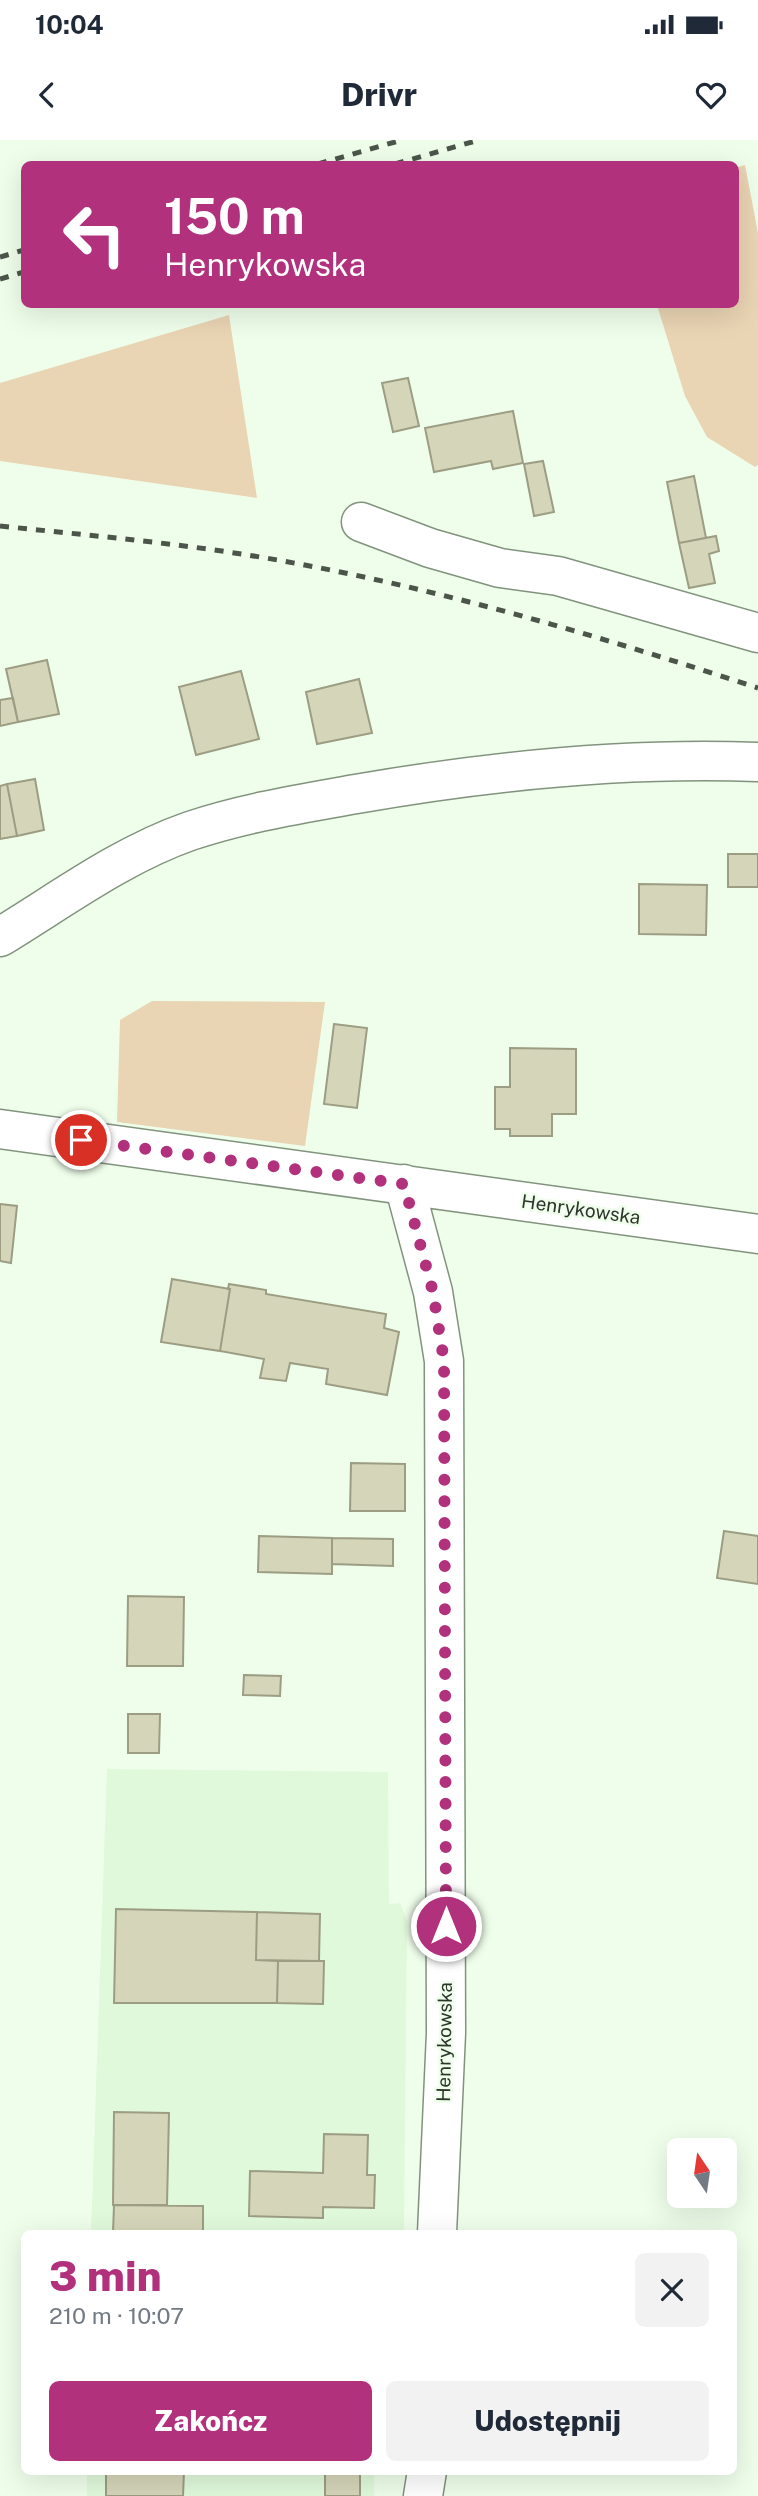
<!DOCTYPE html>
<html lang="pl">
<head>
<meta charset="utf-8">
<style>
  :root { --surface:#fff; --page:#f2f2f3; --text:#1f2937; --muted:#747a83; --accent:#b2317d }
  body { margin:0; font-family:"Public Sans",sans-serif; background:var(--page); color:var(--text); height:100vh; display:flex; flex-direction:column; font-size:26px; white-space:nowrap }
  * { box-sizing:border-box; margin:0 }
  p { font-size:23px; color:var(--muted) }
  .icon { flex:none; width:38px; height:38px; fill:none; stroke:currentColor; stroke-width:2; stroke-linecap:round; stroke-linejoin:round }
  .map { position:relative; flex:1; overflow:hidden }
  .sheet { position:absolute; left:21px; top:2090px; width:716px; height:245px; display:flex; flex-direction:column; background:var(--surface); border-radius:10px; box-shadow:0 7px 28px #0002 }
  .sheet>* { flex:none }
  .top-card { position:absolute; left:21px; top:21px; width:718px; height:147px; border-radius:10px; box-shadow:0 7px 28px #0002; background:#b2317d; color:#fff; overflow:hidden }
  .needle { width:46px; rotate:347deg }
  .buttons { position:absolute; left:667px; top:1998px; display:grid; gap:14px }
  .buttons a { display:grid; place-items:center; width:70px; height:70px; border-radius:10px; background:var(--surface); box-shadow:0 7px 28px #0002; font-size:35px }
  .pin { position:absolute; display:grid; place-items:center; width:60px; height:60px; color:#fff; margin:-30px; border:4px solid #fff; border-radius:50%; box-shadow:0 2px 7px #0007 }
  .me { position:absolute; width:77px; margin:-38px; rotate:0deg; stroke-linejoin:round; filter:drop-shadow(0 0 5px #0008) }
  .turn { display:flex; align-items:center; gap:24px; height:147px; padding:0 28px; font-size:32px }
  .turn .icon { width:91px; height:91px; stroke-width:2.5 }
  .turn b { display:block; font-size:49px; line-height:60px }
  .round { display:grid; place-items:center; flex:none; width:74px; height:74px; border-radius:10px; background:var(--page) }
  .head { display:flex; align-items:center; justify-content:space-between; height:119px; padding:0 28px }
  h1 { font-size:42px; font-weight:800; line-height:52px; color:var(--accent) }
  .cta { display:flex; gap:14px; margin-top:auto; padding:14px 28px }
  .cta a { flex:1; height:80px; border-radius:10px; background:var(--accent); color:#fff; font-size:28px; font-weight:800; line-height:80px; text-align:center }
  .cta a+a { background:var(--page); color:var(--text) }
  .status { display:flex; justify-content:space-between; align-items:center; height:49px; padding:0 35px; background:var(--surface); direction:ltr }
  .status svg { height:19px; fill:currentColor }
  header { display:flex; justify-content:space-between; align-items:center; height:91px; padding:0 28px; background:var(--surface); font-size:32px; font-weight:800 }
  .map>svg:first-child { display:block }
</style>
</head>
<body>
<div class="status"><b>10:04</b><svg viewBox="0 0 49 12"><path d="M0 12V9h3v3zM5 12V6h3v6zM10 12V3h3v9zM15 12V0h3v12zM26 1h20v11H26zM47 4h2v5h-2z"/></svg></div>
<header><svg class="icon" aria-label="back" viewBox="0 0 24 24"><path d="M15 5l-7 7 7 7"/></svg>Drivr<svg class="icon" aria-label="heart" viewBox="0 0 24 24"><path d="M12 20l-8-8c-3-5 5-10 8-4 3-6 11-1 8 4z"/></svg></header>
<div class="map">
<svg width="758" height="2356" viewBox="0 0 758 2356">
  <rect width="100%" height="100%" fill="#effeeb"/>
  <path fill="#e0f9db" d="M107 1629 388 1632 389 1764 400 1763 407 1781 404 2093H91Z
    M87 2331H374V2356H87Z"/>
  <path fill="#e9d4b3" d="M745 25 758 93V325L755 327 707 297 685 256 657 165 735 164V28Z
    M229 175 257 358 0 321V243Z
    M152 861 325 862 305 1006 117 982 120 880Z"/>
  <path fill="#d4d5b9" stroke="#9c9d83" stroke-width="2" d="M408 238 419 286 393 292 382 243Z
    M513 271 523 323 493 329 491 321 434 332 425 288Z
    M543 321 554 372 534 376 524 324Z
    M694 336 706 398 679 403 667 342Z
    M716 396 719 411 709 414 715 443 689 448 679 403Z
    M47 520 59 574 18 582 6 529Z
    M241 531 259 599 196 615 179 547Z
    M359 539 372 593 317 604 306 552Z
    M13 558 18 582 0 586V560Z
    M35 639 44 690 17 696 7 644Z
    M7 644 17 696 0 699V646Z
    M728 714H758V747H728Z
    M639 744 707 745 706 795 639 794Z
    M334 884 367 888 357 968 324 964Z
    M510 908 576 909V974H552V996H510V989H495V947H510Z
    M0 1064 17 1066 11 1123 0 1121Z
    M172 1139 230 1149 220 1211 161 1202Z
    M229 1144 266 1150V1154L386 1174 384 1188 399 1192 387 1255 326 1244 328 1229 290 1223 286 1241 260 1238 264 1219 220 1211 230 1149H228Z
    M351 1323 405 1324V1371H350Z
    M724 1391 758 1396V1444L717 1438Z
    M259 1396 332 1398V1434L258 1432Z
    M332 1398 393 1399V1426L332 1424Z
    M128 1456 184 1457 183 1526H127Z
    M244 1535 281 1536 280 1556 243 1555Z
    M128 1574H160L159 1613H128Z
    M116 1769 257 1772 256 1820 278 1821 277 1863H114Z
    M257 1772 320 1774 319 1821 256 1820Z
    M278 1821H324L323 1864 277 1863Z
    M114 1972 169 1973 167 2065H113Z
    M324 1994 368 1995 367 2035H375L374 2068 323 2067V2078L249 2076 250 2031 323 2033Z
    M114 2065 203 2066V2093H113Z
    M106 2331H184L183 2356H106Z
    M325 2331H360V2356H325Z"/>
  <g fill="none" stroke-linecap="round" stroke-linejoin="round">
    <g stroke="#81937d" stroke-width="41">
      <path id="minor" d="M361 382 430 408 500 428 558 436 758 493
        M0 797C61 760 121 715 190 691 243 673 300 664 356 654 488 631 624 617 758 622
        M0 989 758 1094
        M404 1044 433 1152 444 1221 446 1893 437 2093
        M423 2356 427 2331"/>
    </g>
    <use href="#minor" stroke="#fff" stroke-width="38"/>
    <path stroke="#4c554a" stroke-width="5" stroke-dasharray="9 9" stroke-linecap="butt" d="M318 24 402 0
      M395 24 479 0
      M0 117 24 110
      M0 139 24 132
      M0 386C95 396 189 404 283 421 445 450 602 497 758 548"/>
  </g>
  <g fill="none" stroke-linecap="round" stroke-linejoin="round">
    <path stroke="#b2317d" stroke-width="12" stroke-dasharray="0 21.6" d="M81 1000 404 1044 433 1152 444 1221 446 1786"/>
  </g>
  <g text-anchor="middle" stroke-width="5" stroke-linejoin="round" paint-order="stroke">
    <g font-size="19" fill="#2d342b" stroke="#effeeb">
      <text transform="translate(581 1069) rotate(8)" y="7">Henrykowska</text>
      <text transform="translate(444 1902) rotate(-89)" y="7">Henrykowska</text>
    </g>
  </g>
</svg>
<div class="buttons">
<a><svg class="needle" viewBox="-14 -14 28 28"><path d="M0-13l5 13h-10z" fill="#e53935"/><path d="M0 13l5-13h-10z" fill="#747a83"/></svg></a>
</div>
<div class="pin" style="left:81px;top:1000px;background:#d93025"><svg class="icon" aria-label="arrive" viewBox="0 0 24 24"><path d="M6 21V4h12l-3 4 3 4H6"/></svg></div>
<svg class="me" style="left:446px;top:1786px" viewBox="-20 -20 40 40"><circle r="17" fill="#b2317d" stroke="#fff" stroke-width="3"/><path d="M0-11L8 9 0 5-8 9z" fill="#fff"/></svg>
<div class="top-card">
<div class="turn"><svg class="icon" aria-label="left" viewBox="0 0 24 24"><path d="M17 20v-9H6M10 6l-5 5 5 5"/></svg><div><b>150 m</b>Henrykowska</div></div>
</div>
<section class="sheet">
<div class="head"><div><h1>3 min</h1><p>210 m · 10:07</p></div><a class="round"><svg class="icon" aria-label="close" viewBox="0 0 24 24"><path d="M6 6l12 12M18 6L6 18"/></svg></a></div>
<div class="cta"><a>Zakończ</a><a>Udostępnij</a></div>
</section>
</div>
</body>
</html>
